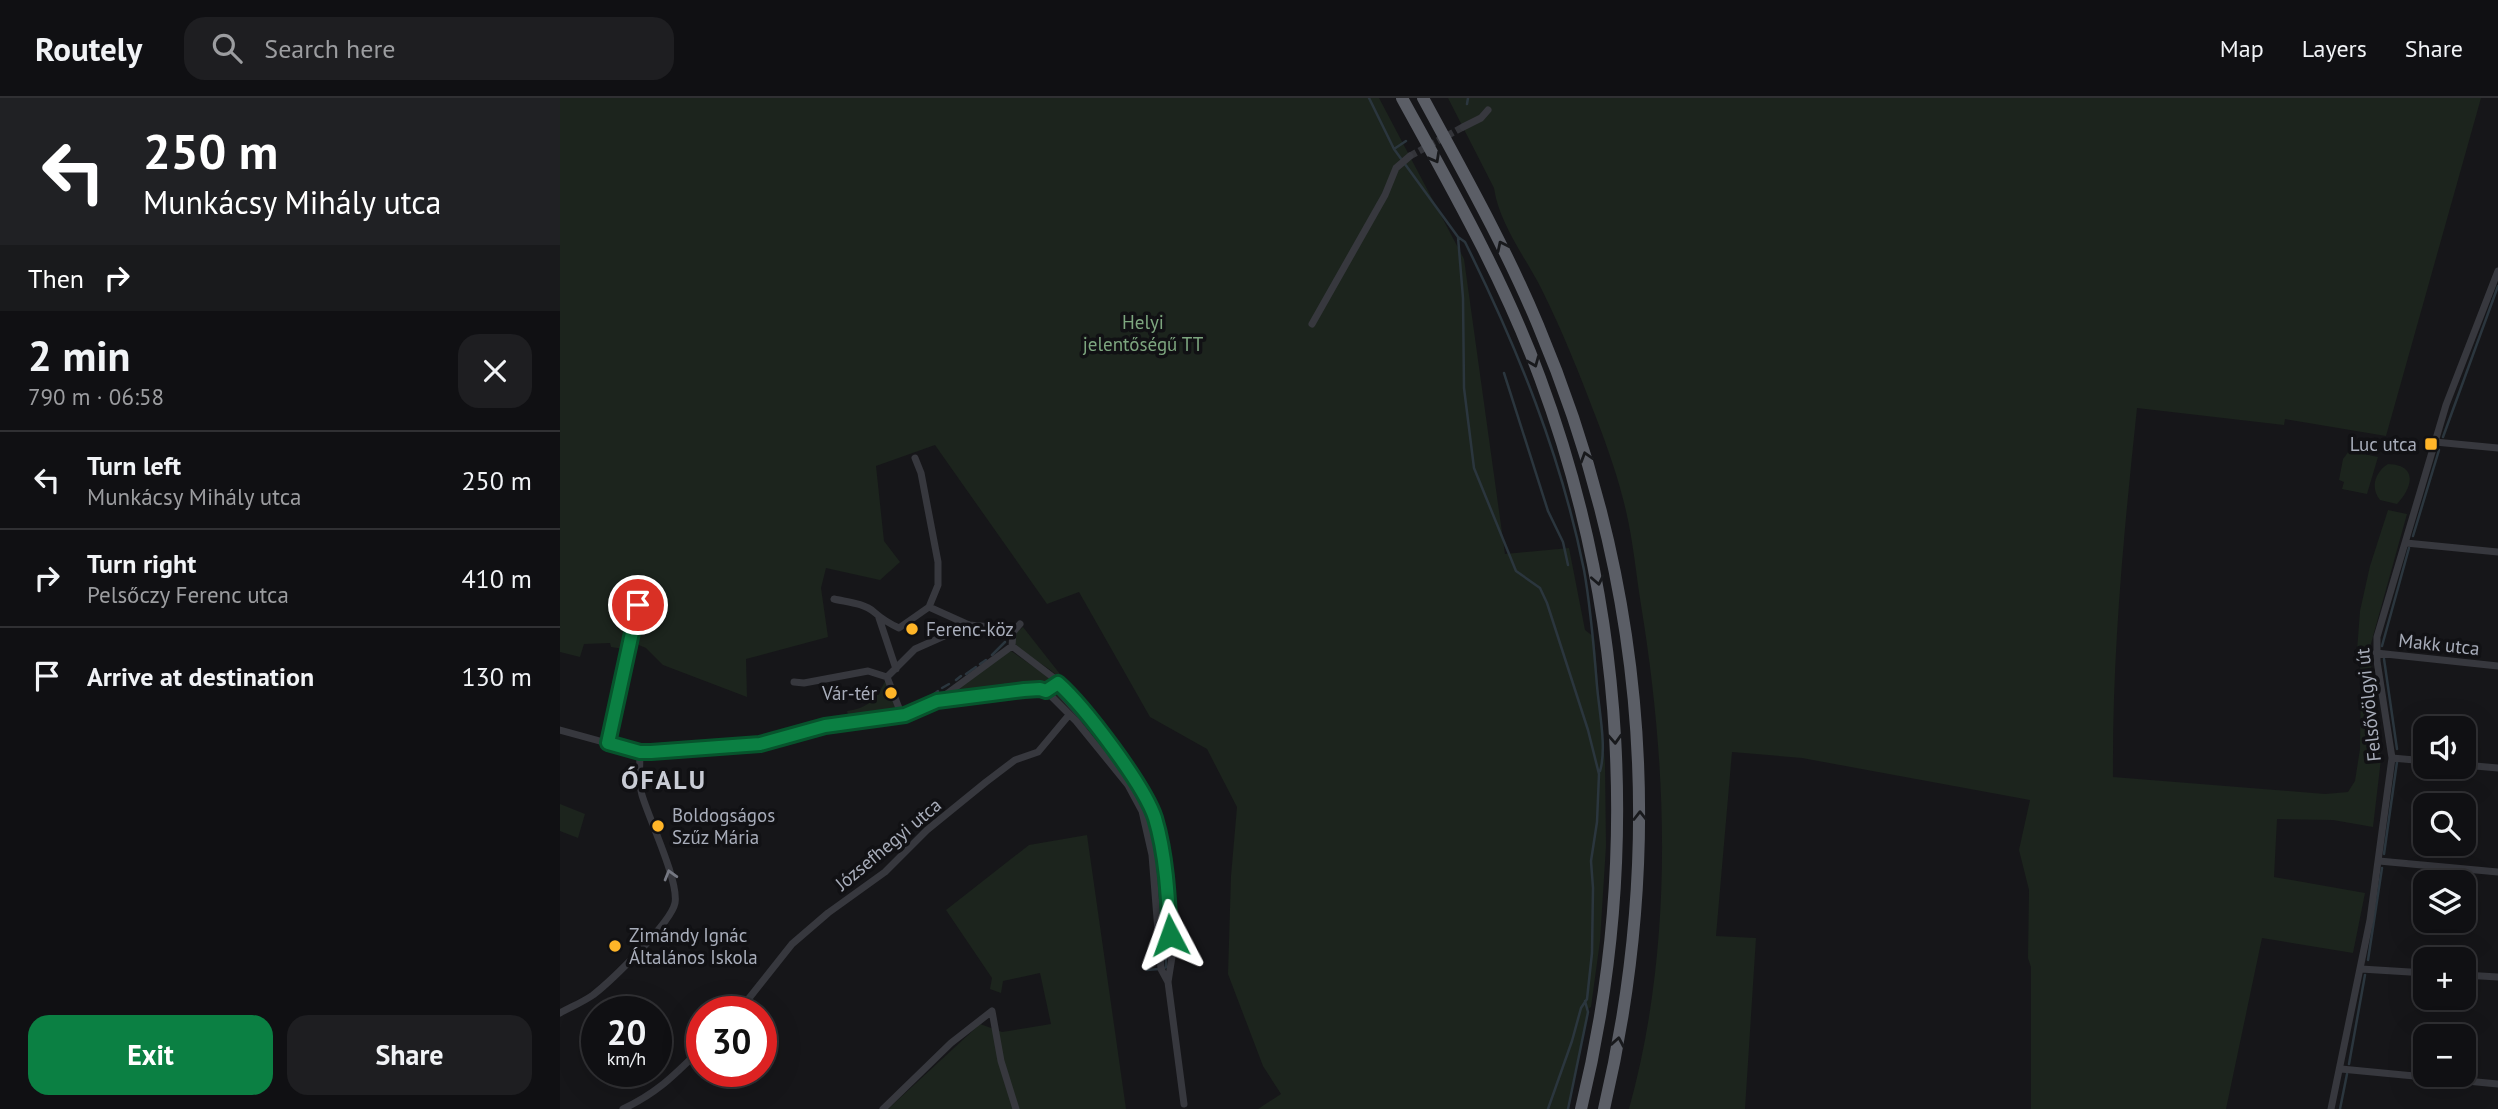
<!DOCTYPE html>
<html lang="en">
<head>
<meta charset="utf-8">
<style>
  :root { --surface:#101013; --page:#1e1e21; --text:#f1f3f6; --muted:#9c9da0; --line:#303033; --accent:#0b8043 }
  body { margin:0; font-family:"PT Sans",sans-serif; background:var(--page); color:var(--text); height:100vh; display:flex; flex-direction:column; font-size:26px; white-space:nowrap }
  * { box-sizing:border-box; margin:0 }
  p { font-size:23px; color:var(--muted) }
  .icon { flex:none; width:38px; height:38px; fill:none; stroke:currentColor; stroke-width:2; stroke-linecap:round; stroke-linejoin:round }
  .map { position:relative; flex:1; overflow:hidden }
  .details { display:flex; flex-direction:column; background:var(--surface); width:560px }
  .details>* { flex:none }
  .banner { background:#202124; color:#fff; overflow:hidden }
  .buttons { position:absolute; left:1853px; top:618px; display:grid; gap:14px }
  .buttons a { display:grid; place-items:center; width:63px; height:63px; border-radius:14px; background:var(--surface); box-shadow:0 7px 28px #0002,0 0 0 2px var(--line); font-size:35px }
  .speed { position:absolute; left:21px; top:898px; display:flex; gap:14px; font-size:35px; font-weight:700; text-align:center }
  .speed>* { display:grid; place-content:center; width:91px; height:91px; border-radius:50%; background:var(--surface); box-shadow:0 7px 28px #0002,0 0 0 2px var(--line); line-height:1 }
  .speed small { font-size:18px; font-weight:400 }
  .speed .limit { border:10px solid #d22; background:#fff; color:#111 }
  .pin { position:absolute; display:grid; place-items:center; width:60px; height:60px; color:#fff; margin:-30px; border:4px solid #fff; border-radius:50%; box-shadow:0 2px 7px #0007 }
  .me { position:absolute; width:77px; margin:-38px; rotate:356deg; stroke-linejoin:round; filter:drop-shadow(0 0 5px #0008) }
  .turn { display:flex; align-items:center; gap:24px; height:147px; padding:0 28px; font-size:32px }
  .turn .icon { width:91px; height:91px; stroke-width:2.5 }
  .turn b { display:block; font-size:49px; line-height:60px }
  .then { display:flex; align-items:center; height:66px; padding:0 28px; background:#0003; gap:14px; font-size:26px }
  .round { display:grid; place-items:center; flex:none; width:74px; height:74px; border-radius:21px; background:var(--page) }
  .summary { display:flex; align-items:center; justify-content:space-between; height:119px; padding:0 28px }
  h1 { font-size:42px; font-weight:700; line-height:52px }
  .cta { display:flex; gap:14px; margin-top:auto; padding:14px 28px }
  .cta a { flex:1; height:80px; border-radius:21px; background:var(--accent); color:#fff; font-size:28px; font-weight:700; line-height:80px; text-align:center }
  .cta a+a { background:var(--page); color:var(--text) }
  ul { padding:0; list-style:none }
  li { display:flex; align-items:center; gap:21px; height:98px; padding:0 28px; border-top:2px solid var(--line) }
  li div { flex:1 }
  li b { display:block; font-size:26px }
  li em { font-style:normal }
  header { display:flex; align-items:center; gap:42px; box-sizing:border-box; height:98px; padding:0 35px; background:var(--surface); border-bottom:2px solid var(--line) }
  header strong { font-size:33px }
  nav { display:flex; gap:38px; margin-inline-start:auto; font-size:24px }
  .search { width:490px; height:63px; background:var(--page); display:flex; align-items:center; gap:18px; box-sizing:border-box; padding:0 24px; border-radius:21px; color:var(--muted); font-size:26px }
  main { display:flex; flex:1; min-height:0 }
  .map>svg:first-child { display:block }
</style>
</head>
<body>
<header>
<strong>Routely</strong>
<div class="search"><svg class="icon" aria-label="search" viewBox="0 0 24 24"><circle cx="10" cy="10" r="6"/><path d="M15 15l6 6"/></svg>Search here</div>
<nav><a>Map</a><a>Layers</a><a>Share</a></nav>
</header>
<main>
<section class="details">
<div class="banner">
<div class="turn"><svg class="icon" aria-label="left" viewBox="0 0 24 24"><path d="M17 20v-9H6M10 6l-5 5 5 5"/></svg><div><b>250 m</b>Munkácsy Mihály utca</div></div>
<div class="then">Then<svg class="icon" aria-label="right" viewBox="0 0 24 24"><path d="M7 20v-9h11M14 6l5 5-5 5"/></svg></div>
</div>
<div class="summary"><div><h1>2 min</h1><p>790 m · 06:58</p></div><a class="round"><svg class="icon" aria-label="close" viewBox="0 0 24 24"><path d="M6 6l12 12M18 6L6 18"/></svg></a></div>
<ul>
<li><svg class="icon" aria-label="left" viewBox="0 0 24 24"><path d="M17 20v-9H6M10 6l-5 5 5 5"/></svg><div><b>Turn left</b><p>Munkácsy Mihály utca</p></div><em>250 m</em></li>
<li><svg class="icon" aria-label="right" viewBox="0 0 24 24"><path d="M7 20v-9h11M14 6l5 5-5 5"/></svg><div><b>Turn right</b><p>Pelsőczy Ferenc utca</p></div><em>410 m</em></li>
<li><svg class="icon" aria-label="arrive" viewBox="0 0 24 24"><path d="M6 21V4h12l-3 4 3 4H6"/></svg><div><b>Arrive at destination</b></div><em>130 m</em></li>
</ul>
<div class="cta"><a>Exit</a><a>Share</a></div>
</section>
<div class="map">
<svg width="1938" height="1011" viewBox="0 0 1938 1011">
  <rect width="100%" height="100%" fill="#161619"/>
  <path fill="#1c241d" d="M0 0H819L904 161 945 456 1009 450 1025 532 1034 539 1045 666 1046 748 1040 843 1031 909 1028 911 1007 1011H698L721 996 703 968 668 876 671 778 677 709 647 651 590 619 519 494 487 506 375 347 316 368 324 443 340 464 320 482 266 470 261 490 268 539 186 561 187 599 103 567 86 550 74 545H65L64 551 51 549 50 545 24 546 20 559 0 554Z
    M888 0H1921L1826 338 1725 321 1724 327 1577 310C1564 433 1552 555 1553 679L1765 696 1788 694 1795 683 1800 651 1801 574 1797 553 1800 513 1810 468 1828 412 1847 416 1810 549 1814 612 1821 661 1813 729 1773 722 1717 721 1714 779 1805 795 1793 855 1702 840 1666 1011H1471V869L1468 860 1469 792 1459 752 1470 702 1242 660 1172 654 1156 838 1196 840 1185 1011H1069C1114 848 1108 672 1081 507 1076 475 1073 443 1066 413 1059 382 1048 351 1037 322 1020 277 1002 232 981 190 965 159 939 125 934 90Z
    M1789 353 1818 359 1807 396 1782 391 1784 384 1779 382 1783 361Z
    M1828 366C1858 367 1853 389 1837 406L1820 402C1810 390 1815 374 1828 366Z
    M463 529 500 576 497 578C484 564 466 562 454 544L457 534Z
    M451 553 489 579V585L388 599 442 557Z
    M327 579 337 610 336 615 289 621 287 613C310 610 318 599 327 579Z
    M494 593H501C532 626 579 680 593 722 600 742 600 766 604 787L601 790H597L581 707 493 597Z
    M0 706 25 716 18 740 0 733Z
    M527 737 566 1011H328L420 926 442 934 491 926 480 875 443 883 441 895 430 891 432 880 386 812 469 747Z"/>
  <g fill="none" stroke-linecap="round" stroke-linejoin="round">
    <path stroke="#2b363e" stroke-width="2.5" d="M809 0 834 51
      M907 6 908 0
      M846 43 834 51 898 139 905 144C957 249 1001 357 1024 472 1031 511 1034 550 1037 588 1039 612 1047 651 1040 673
      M898 139 903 200 904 290 914 370 956 473 980 490 987 505 1028 632 1039 676 1037 724 1031 763 1033 790 1032 855 1027 901 1021 910 1012 943 988 1011
      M944 275 988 413 1003 444 1008 467
      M1883 339 1938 188
      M1853 438 1879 352
      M1822 548 1849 450
      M432 557 445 544
      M1824 561 1837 651
      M420 566 426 562
      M406 576 416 569
      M396 582 401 578
      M382 590 389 586
      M404 594 445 587 487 584
      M497 595C535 637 578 682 594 737
      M373 597 378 593
      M357 606 368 600
      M345 611 353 608
      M313 618 337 614
      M595 747 606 858V869L603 871
      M1824 756 1837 664
      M1808 862 1822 770
      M587 872 599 871
      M1789 966 1805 877
      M1008 1011 1028 914 1025 903
      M1780 1011 1787 976"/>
    <path stroke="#333439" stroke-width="7" stroke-dasharray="7 3.5" stroke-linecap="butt" d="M850 58 903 29"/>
    <path stroke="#37383e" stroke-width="7" d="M903 29 921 20 928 12
      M752 226 825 97 836 70 850 58
      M1875 344 1938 350
      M1846 445 1938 454
      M274 501C286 504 304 505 314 514 322 521 328 525 339 530L369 509 378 487V464L361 375 355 360
      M369 509 409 527 444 530 453 534
      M319 520 336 571
      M452 548 494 580 521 610 572 679 593 715 607 791 612 859 608 884 624 1006
      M452 548 453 534 460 526
      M1816 555 1938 568
      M327 579 355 551 409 527
      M327 579 342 618
      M234 584 244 585 308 573 327 579
      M486 593 516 623 568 687 582 713 592 757 601 871 608 884
      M380 603C403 600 468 587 486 593
      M0 632 80 654 200 646 265 628 345 617 377 603 452 548
      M48 645 73 522 84 491
      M1832 660 1866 663
      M1904 667 1938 670
      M1819 763 1938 774
      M1801 871 1866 875
      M1904 877 1938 879
      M178 914 232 846 268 815 325 774 367 732 426 684 455 662 478 654 509 617
      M0 915C11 909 23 904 33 897 51 883 111 825 115 805 119 783 89 721 82 697 78 683 80 669 80 654
      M1781 971 1938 986
      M63 1011C99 994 114 977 142 950
      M323 1011 391 945 432 913 441 963 456 1011
      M1771 1011 1810 822 1832 660 1817 563V539L1886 307 1938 173"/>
    <path stroke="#5b5e66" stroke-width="12" d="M842 0C892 91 944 182 980 280 1067 514 1080 769 1021 1011
      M863 0C903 74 945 148 978 227 1085 481 1107 743 1044 1011"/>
  </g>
  <defs><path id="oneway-chevron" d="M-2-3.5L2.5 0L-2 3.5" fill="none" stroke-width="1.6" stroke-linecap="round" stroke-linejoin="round" transform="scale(1.75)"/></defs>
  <g stroke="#18191c">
    <use href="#oneway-chevron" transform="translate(875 60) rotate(61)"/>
    <use href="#oneway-chevron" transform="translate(942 148) rotate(-116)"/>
    <use href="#oneway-chevron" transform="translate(974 264) rotate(68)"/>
    <use href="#oneway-chevron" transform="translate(1026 359) rotate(-107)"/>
    <use href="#oneway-chevron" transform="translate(1038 482) rotate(79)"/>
    <use href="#oneway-chevron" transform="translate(1055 641) rotate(87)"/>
    <use href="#oneway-chevron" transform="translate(1080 718) rotate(-90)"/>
    <use href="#oneway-chevron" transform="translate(1058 944) rotate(-80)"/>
  </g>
  <use stroke="#757882" href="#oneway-chevron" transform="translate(110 777) rotate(-106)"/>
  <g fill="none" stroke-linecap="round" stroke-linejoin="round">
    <g stroke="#07532c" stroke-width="18">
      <path id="route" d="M78 507 48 645 80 654H91L200 646 265 628 345 617 377 603 464 592 480 591 486 593 498 585C525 609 584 687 595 720 606 757 608 798 610 837"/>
    </g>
    <use href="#route" stroke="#0b8043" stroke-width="12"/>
  </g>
  <g fill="#ffb528" stroke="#111114" stroke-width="2.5">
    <rect x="1864" y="339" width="14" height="14" rx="3.5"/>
    <circle cx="352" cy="531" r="7"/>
    <circle cx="331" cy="595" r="7"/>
    <circle cx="98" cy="728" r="7"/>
    <circle cx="55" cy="848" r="7"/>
  </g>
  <g text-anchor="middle" stroke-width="7" stroke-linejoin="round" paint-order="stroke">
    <g font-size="19" fill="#7da67f" stroke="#111114">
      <text x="583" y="231">Helyi<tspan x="583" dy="22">jelentőségű TT</tspan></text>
    </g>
    <g font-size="19" fill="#a8adba" stroke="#111114" text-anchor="start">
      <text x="1857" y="353" text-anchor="end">Luc utca</text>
      <text x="366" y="538">Ferenc-köz</text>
      <text x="317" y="602" text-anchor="end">Vár-tér</text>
      <text x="112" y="724">Boldogságos<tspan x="112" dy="22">Szűz Mária</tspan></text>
      <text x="69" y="844">Zimándy Ignác<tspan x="69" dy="22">Általános Iskola</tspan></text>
    </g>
    <g font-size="19" fill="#a8adba" stroke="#111114">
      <text transform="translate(1879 546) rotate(6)" y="7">Makk utca</text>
      <text transform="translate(1808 607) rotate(-96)" y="7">Felsővölgyi út</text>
      <text transform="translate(328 746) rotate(-40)" y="7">Józsefhegyi utca</text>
    </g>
    <g font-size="26" font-weight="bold" letter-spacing="2" fill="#c9ccd5" stroke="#111114">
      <text x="104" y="691">ÓFALU</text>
    </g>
  </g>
</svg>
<div class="buttons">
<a><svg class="icon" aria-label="sound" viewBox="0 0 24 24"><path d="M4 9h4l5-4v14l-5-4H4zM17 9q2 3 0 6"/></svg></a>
<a><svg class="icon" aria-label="search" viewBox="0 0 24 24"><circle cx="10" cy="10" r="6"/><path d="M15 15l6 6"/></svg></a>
<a><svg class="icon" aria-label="layers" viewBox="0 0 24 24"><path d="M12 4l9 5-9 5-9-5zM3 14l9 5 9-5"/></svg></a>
<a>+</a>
<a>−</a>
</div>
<div class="speed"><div>20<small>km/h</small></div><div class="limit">30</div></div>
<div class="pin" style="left:78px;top:507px;background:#d93025"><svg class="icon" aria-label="arrive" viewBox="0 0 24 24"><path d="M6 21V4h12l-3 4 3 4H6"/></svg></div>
<svg class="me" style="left:610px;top:837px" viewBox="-20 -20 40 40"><path d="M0-17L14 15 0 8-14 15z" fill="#0b8043" stroke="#fff" stroke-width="4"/></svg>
</div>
</main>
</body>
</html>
